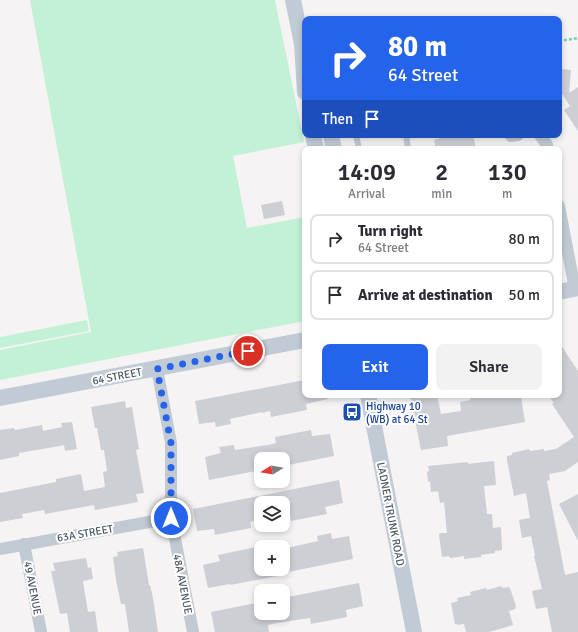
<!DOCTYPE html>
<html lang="en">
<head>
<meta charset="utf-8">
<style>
  :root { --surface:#fff; --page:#f2f2f3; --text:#2b2b33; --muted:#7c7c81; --line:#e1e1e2; --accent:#2563eb }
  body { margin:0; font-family:Signika,sans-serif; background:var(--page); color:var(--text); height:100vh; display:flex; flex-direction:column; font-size:15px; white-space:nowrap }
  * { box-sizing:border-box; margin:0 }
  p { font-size:13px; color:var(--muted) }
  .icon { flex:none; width:22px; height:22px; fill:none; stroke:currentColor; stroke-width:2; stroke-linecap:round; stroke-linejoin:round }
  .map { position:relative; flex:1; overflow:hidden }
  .panel { position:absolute; left:302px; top:146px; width:260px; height:252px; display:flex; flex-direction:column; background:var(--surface); border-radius:8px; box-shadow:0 2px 6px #0003 }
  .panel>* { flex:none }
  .top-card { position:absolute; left:302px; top:16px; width:260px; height:122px; border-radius:8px; box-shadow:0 2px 6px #0003; background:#2563eb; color:#fff; overflow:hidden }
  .needle { width:26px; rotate:259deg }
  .buttons { position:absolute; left:254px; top:452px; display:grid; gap:8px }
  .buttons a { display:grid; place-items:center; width:36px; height:36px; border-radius:8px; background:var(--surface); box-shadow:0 2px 6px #0003; font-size:20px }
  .pin { position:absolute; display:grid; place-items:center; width:34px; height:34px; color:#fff; margin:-17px; border:2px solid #fff; border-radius:50%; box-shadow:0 1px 4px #0007 }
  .me { position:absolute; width:44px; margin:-22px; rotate:0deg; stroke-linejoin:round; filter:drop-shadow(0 0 3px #0008) }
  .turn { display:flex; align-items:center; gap:14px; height:84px; padding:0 20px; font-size:18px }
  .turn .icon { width:52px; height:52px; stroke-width:2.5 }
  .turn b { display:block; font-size:28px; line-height:34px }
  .then { display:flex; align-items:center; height:38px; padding:0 20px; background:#0003; gap:8px; font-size:15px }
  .eta { display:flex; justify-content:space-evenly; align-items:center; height:68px; text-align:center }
  .eta b { font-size:24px; font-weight:600; line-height:28px }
  .button { display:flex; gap:8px; margin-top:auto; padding:8px 20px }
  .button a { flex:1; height:46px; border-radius:8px; background:var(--accent); color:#fff; font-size:16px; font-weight:600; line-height:46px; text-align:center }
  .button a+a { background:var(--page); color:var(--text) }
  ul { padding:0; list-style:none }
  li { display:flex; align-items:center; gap:12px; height:50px; margin:0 8px 6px; padding:0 12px; border:2px solid var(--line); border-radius:8px }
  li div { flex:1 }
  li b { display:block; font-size:15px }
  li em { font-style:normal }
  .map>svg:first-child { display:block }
</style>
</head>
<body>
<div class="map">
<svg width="578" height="632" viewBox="0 0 578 632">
  <rect width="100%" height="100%" fill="#f5f3f3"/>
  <path fill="#c3f1d5" d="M30 0H275L304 142 233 156 247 228 305 217V321L0 380V350L91 332Z
    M87 320 89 331 0 348V337Z"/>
  <path fill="#cdcfd5" d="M562 69 571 70 569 93 578 87V131L564 110 570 106 559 89V72Z
    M444 135H473L476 149H436L434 140 444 137Z
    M282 201 285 215 264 219 261 205Z
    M559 342 578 371V462L565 471 549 474 550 480 547 481 565 575 578 572V632H552L547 607 536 609 532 591 542 589 534 556 535 555 531 536 522 538 519 520 530 518 526 493 514 496 507 460V456L512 455V453L529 449 530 451 544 449V451L556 449 574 437 552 404 554 403 548 395H559Z
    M305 380V395H328V399L306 404 307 410 271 417 270 411 262 413V412L230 419 231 424 216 427 215 422 199 424 195 401Z
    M410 395H437L441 414 461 411 460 402 470 400V398L495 395H517V398L521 397 525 422 447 436 448 446 421 450Z
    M125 401 126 408 132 407 139 449 136 450 144 493 136 494 138 502 95 510 94 505 45 514 44 510 22 514 23 518 0 522V493L56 482V479L81 474 84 491 105 487 103 472 107 471 104 450H101L97 428H95L91 407Z
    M72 422 77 449 65 451 64 445 60 446 19 453V456L0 460V430L14 428 15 430 42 425 43 431 62 427 61 423Z
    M311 430 312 436 330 434 334 456 283 466V459H254L256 471 209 480 205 457 221 453 219 447 234 445 235 450 268 445 276 443 275 437Z
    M494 461 496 485 484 486 487 514H492L493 528 500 527 501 528 502 550 495 551V553L481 555V557L464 559V556L450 558 449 556 442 557 439 535 440 533H447L444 502 440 503 438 491 431 492 430 481 428 482 427 472 429 471 428 466 468 462V464Z
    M339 480 343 503 325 507 327 514 291 521 290 515 283 516V503H261V519L250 522 251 528 215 535 214 529 197 531 193 509Z
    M578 494V541L559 504Z
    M331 533 332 539 349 536 353 559 288 572V574L230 585V584L208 588 203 565 220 561 218 555 261 546V569H283V549L318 541 317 536Z
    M143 548 149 585H150L153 598 158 632H129L125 604H121L116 580 113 557 118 556 117 552Z
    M86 558 88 568 91 567 93 579 83 581 88 612 95 611 98 632H70L67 613 60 614 51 571H55L53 563Z
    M359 583 363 606 346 610 347 617 311 624 310 618 277 623 268 625 269 632H215L211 612 261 602V613H283V598Z
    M501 586 502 588 509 587 511 591 516 606 515 609 509 611 513 625 489 632H466L464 624 457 625V624H455L451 603 458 601 457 598 471 595 470 592 486 588 487 590Z"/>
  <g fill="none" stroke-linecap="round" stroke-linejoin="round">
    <path stroke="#7ad0a6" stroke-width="2.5" stroke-dasharray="3 2" stroke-linecap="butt" d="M559 41 578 38
      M345 413 352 412"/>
    <path stroke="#c1cad2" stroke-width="6" d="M356 135 359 149
      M406 135 408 149"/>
    <path stroke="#c1cad2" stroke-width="12" d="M540 135 547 145 548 149
      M511 136 518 135
      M559 206 575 289
      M157 369 171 443V518L193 632
      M24 544 41 632
      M0 549 171 518"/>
    <path stroke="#c1cbd6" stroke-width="16" d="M293 0 302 44 305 92
      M313 135 316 149
      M331 135 334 149
      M559 292 578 288
      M368 395 414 632
      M0 398 305 340"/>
  </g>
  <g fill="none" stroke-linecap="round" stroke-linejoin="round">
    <path stroke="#2563eb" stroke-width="7" stroke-dasharray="0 12.6" d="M171 518V443L157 369 248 351"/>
  </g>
  <defs>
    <g id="bus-square" transform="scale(1)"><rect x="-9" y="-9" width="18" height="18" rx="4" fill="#1a4fb4" stroke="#fff"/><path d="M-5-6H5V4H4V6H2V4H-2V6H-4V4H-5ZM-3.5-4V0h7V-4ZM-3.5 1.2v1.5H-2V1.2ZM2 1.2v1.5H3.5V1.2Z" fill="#fff"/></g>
  </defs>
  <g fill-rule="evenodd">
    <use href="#bus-square" x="352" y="412"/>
  </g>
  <g text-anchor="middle" stroke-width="4" stroke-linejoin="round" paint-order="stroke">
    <g font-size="11" fill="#4a5661" stroke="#fff">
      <text transform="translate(117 376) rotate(-11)" y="4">64 STREET</text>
      <text transform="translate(391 514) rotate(79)" y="4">LADNER TRUNK ROAD</text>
      <text transform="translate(85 533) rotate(-10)" y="4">63A STREET</text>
      <text transform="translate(183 584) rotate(79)" y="4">48A AVENUE</text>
      <text transform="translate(33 588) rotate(79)" y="4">49 AVENUE</text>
    </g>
    <g font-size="11" fill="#164399" stroke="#fff" text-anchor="start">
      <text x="366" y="410">Highway 10<tspan x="366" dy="13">(WB) at 64 St</tspan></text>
    </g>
  </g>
</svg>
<div class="buttons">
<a><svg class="needle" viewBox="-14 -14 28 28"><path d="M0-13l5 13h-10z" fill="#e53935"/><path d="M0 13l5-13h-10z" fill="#7c7c81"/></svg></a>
<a><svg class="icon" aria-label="layers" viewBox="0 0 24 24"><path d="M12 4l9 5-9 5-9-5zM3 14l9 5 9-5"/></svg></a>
<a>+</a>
<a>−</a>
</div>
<div class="pin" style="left:248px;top:351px;background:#d93025"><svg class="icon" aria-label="arrive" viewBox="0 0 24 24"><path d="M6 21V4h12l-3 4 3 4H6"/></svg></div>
<svg class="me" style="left:171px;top:518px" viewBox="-20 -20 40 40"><circle r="17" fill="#2563eb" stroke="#fff" stroke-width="3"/><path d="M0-11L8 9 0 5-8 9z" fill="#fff"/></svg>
<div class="top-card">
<div class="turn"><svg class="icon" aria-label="right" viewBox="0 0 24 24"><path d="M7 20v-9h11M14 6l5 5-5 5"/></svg><div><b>80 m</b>64 Street</div></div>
<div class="then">Then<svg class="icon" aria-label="arrive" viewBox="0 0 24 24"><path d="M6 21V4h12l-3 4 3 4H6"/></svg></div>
</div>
<section class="panel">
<div class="eta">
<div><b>14:09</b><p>Arrival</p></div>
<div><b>2</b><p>min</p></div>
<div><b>130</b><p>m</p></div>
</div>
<ul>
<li><svg class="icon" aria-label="right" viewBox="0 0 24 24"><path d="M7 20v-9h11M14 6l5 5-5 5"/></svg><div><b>Turn right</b><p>64 Street</p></div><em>80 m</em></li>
<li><svg class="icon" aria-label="arrive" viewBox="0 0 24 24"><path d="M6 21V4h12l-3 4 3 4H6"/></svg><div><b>Arrive at destination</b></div><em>50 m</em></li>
</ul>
<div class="button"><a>Exit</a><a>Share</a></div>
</section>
</div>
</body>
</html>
